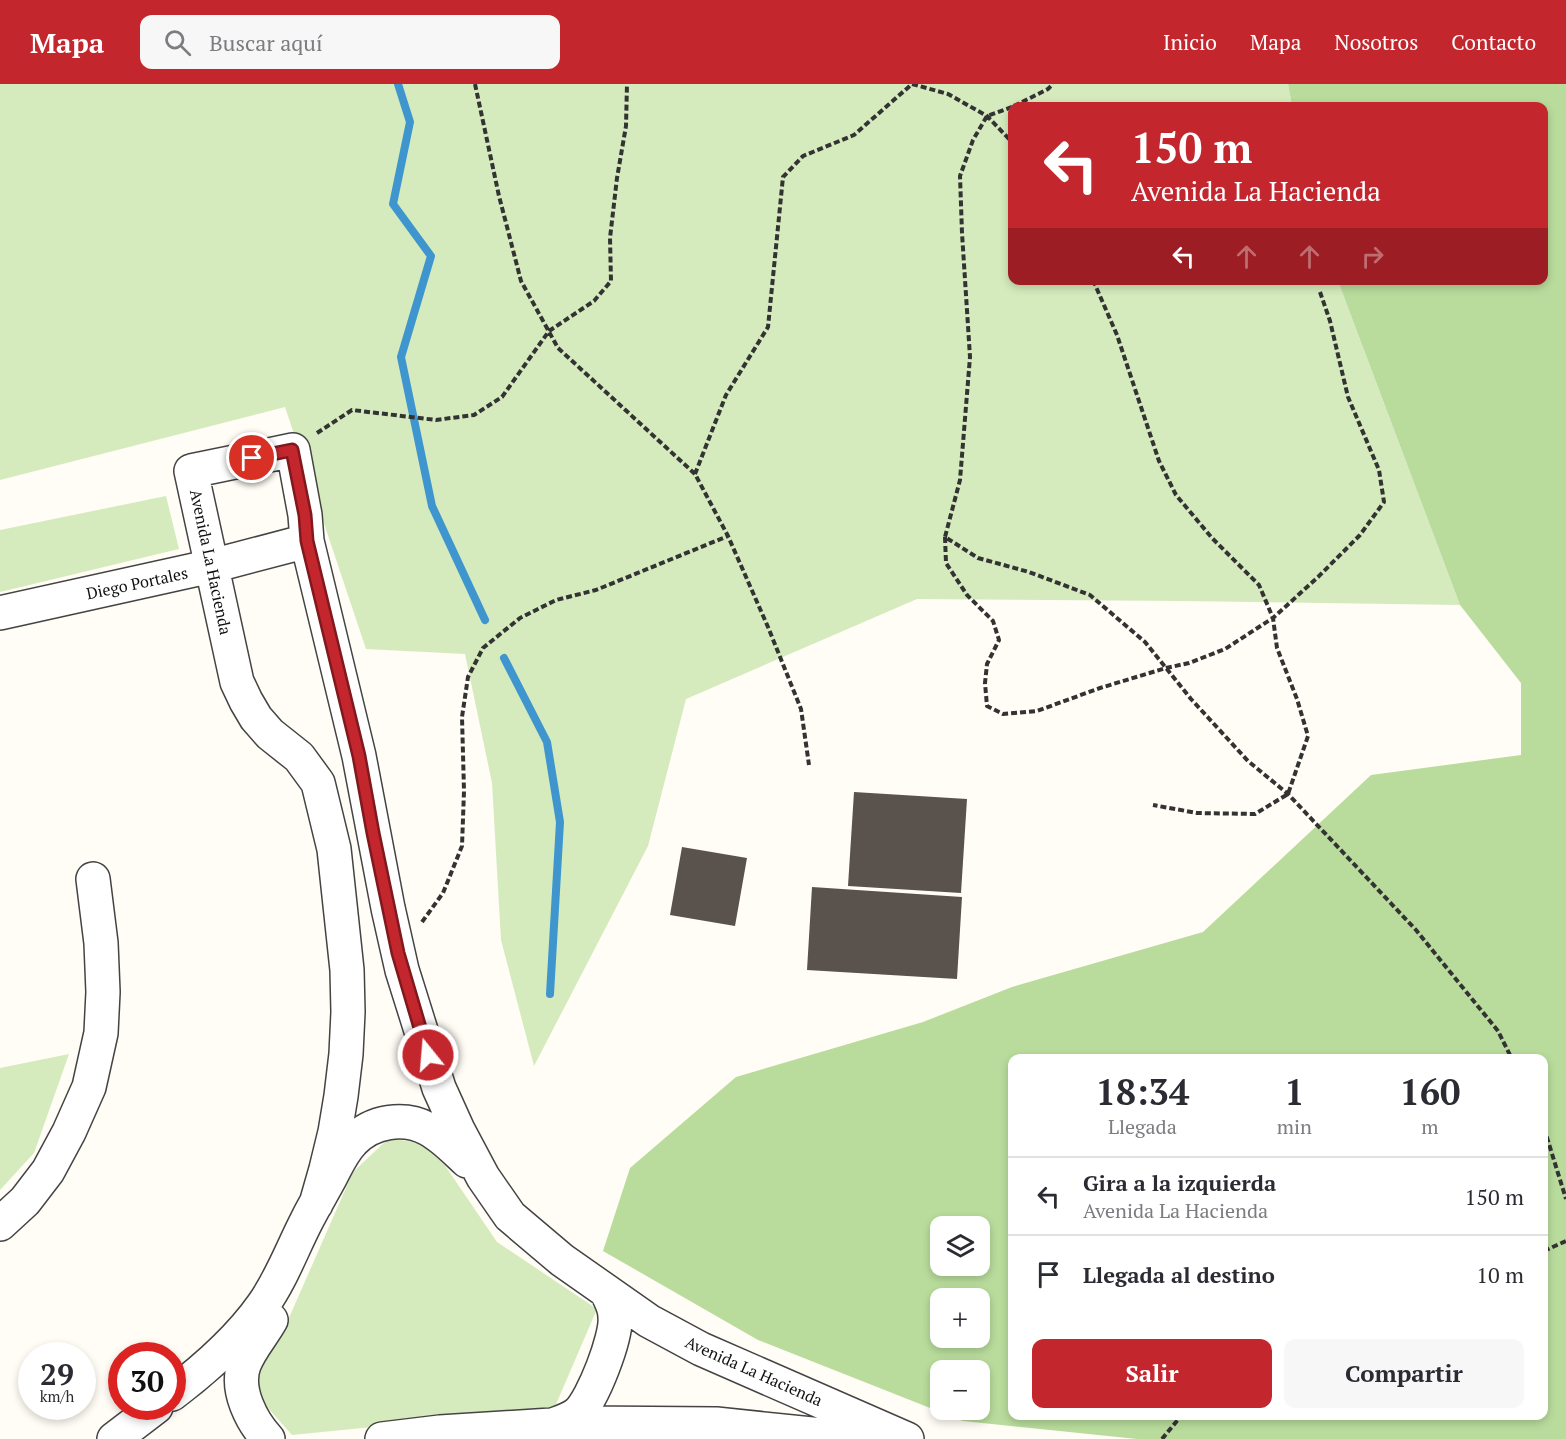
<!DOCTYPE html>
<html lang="es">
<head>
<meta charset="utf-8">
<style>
  :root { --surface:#fff; --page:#f7f7f7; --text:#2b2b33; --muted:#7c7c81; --line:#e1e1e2; --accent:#c4262e }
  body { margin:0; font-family:"PT Serif",serif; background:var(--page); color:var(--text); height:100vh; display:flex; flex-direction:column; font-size:22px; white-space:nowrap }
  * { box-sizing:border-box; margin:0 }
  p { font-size:20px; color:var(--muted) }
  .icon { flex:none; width:33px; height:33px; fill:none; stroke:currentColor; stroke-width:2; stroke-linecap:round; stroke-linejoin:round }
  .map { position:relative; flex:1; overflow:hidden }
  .side { position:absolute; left:1008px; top:970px; width:540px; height:366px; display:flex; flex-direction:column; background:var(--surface); border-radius:12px; box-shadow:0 3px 9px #0003 }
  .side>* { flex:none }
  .banner { position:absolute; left:1008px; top:18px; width:540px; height:183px; border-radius:12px; box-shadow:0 3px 9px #0003; background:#c4262e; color:#fff; overflow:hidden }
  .fabs { position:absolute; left:930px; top:1132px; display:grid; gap:12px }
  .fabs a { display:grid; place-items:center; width:60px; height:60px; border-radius:12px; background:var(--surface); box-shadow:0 3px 9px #0003; font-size:30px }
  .speed { position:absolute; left:18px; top:1258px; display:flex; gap:12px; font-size:30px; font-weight:700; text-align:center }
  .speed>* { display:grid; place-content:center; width:78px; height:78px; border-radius:50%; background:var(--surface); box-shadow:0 3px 9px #0003; line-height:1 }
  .speed small { font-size:15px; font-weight:400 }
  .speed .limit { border:9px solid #d22; background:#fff; color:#111 }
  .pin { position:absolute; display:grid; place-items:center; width:51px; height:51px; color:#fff; margin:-26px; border:3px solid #fff; border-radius:50%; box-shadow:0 2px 6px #0007 }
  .me { position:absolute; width:66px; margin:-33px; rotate:343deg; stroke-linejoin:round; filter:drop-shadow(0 0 4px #0008) }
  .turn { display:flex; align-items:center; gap:21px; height:126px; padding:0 24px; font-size:27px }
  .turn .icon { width:78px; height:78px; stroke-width:2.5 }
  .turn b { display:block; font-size:42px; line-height:51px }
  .lanes { display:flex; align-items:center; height:57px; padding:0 24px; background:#0003; justify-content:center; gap:30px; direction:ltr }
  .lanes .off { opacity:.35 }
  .eta { display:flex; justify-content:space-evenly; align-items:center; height:102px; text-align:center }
  .eta b { font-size:36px; font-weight:700; line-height:42px }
  .primary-button { display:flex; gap:12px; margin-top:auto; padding:12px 24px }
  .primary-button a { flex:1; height:69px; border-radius:12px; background:var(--accent); color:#fff; font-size:24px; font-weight:700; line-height:69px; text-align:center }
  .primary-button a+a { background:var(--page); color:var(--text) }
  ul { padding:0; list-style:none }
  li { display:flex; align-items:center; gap:18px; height:78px; padding:0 24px; border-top:2px solid var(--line) }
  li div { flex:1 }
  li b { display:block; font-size:22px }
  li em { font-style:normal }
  header { display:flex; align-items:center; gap:36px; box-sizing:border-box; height:84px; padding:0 30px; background:var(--accent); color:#fff }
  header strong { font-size:28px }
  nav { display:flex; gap:33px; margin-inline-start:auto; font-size:21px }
  .search { width:420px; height:54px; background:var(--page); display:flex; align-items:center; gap:15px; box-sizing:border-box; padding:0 21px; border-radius:12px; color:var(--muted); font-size:22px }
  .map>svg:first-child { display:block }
</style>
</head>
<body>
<header>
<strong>Mapa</strong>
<div class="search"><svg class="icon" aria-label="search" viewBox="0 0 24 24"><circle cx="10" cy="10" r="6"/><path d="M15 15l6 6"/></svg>Buscar aquí</div>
<nav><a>Inicio</a><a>Mapa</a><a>Nosotros</a><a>Contacto</a></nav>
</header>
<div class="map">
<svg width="1566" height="1355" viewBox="0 0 1566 1355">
  <rect width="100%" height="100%" fill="#fffdf5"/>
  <path fill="#d5ebbd" d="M0 0H1288L1292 22H1012V196L1338 197 1460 521 1180 517 917 515 686 615 648 762 534 982 501 856 492 699 465 570 366 565 285 323 0 396Z
    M166 412 179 465 0 508V446Z
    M69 970 34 1069 0 1106V984Z
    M389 1054 431 1061 497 1158 597 1225 554 1325 292 1351 260 1315 255 1290 281 1252 353 1088Z"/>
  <path fill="#b9dc9c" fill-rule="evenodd" d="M1288 0H1566V1355H1137L963 1337 758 1256 603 1167 630 1084 736 993 923 938 1012 903 1203 848 1371 691 1521 671V599L1460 521 1338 197 1544 196V22H1292ZM1012 975H1544V1332H1012ZM940 1143H980V1182H940ZM940 1215H980V1254H940ZM940 1287H980V1326H940Z"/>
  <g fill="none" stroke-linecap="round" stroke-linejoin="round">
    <path stroke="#3f96cf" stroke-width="8" d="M398 0 410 38 393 120 431 172 401 273 432 422 485 536
      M504 574 547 658 560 738 550 910"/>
  </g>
  <path fill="#5a524d" d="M854 708 967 715 961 809 848 802Z
    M682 763 747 774 735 842 670 831Z
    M812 803 962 813 957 895 807 886Z"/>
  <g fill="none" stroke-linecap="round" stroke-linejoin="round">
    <g stroke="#444" stroke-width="36">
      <path id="minor" d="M0 529 212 482 307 457
        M316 1120 326 1085 335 1048 341 1012 346 970 348 928 347 886 334 765 318 699 299 673 270 650 256 634 246 617 237 598 191 387 293 366 305 431 307 457 359 672 388 824 402 886 439 1004 458 1046 483 1093 510 1132 562 1176 649 1237 701 1265 907 1355
        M0 1140 25 1117 48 1087 69 1048 89 1003 101 949 103 908 101 859 93 795
        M172 1310C205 1285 239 1255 263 1221 282 1194 292 1165 307 1136 314 1122 322 1109 329 1096 336 1083 342 1068 353 1057 372 1037 404 1032 428 1045 443 1053 455 1066 467 1077
        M553 1341C561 1338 571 1335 578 1329 593 1315 617 1253 615 1233 615 1223 611 1216 606 1207
        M114 1355 156 1323
        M268 1355C252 1338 235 1306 244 1281 250 1265 262 1252 271 1236
        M382 1355 440 1348 582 1339 716 1340 861 1355"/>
    </g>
    <path stroke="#333" stroke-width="4" stroke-dasharray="6 3" stroke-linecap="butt" d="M475 0 499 112 521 197 558 264 695 390 728 452 768 543 801 625 809 681
      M1014 22 1048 5 1053 0
      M1012 23 987 32 973 56 960 92 962 149 970 273 960 396 945 453 978 474 1029 488 1090 511 1145 558 1191 615 1248 677 1288 710 1416 846 1498 947 1512 975
      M1093 196 1117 251 1159 377 1176 411 1212 454 1259 501 1273 534 1277 564 1297 615 1308 652 1288 710 1255 730 1197 729 1153 721
      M317 349 352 326 436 336 474 331 502 313 549 247 594 217 611 197 610 154 617 94 626 42 627 0
      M695 390 726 311 768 243 783 93 803 72 854 51 912 0 948 10 987 32 1012 58
      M945 453 946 479 967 511 993 537 999 556 987 580 985 599 987 622 1003 630 1037 627 1100 604 1166 584 1189 579 1225 565 1273 534 1318 493 1360 451 1384 418 1379 386 1348 313 1330 237 1320 208
      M422 838 443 809 462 762 464 707 462 633 468 593 483 564 520 534 556 516 596 506 728 452
      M1544 1044 1566 1115
      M1544 1167 1566 1157
      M1162 1355 1181 1332"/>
    <use href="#minor" stroke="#fff" stroke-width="33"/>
  </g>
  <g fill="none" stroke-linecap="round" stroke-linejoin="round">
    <g stroke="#7f191e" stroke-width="15">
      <path id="route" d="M252 374 292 366 305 431 307 457 359 672 373 749 398 869 428 971"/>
    </g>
    <use href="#route" stroke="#c4262e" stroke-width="10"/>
  </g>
  <g text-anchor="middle" stroke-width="6" stroke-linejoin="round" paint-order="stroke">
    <g font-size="16" fill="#111" stroke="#fff">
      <text transform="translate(211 478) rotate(78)" y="6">Avenida La Hacienda</text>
      <text transform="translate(137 499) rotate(-12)" y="6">Diego Portales</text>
      <text transform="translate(754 1287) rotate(24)" y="6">Avenida La Hacienda</text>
    </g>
  </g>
</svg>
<div class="fabs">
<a><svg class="icon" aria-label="layers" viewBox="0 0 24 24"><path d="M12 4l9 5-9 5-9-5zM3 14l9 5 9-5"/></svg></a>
<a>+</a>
<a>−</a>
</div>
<div class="speed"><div>29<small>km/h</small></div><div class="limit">30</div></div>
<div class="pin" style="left:252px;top:374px;background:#d93025"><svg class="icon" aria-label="arrive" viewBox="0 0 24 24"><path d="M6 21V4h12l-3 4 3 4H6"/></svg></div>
<svg class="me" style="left:428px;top:971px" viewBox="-20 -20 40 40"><circle r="17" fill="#c4262e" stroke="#fff" stroke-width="3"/><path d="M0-11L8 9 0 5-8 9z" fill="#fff"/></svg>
<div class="banner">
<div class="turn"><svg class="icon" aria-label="left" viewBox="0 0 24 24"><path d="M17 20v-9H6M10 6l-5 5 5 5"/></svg><div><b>150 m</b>Avenida La Hacienda</div></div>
<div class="lanes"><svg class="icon" aria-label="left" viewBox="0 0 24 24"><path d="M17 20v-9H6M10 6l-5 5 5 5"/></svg><svg class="icon off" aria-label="ahead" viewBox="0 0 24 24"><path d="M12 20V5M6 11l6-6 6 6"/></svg><svg class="icon off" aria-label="ahead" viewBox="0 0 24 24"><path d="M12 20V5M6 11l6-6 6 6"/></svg><svg class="icon off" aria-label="right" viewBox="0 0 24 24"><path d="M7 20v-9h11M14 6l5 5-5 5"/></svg></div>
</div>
<section class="side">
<div class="eta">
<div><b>18:34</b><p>Llegada</p></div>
<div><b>1</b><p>min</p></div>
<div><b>160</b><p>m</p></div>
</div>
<ul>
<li><svg class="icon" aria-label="left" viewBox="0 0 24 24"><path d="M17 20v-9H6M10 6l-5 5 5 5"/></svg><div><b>Gira a la izquierda</b><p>Avenida La Hacienda</p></div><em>150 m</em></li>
<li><svg class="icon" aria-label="arrive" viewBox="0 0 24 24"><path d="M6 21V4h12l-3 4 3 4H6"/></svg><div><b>Llegada al destino</b></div><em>10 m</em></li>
</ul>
<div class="primary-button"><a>Salir</a><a>Compartir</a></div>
</section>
</div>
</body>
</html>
